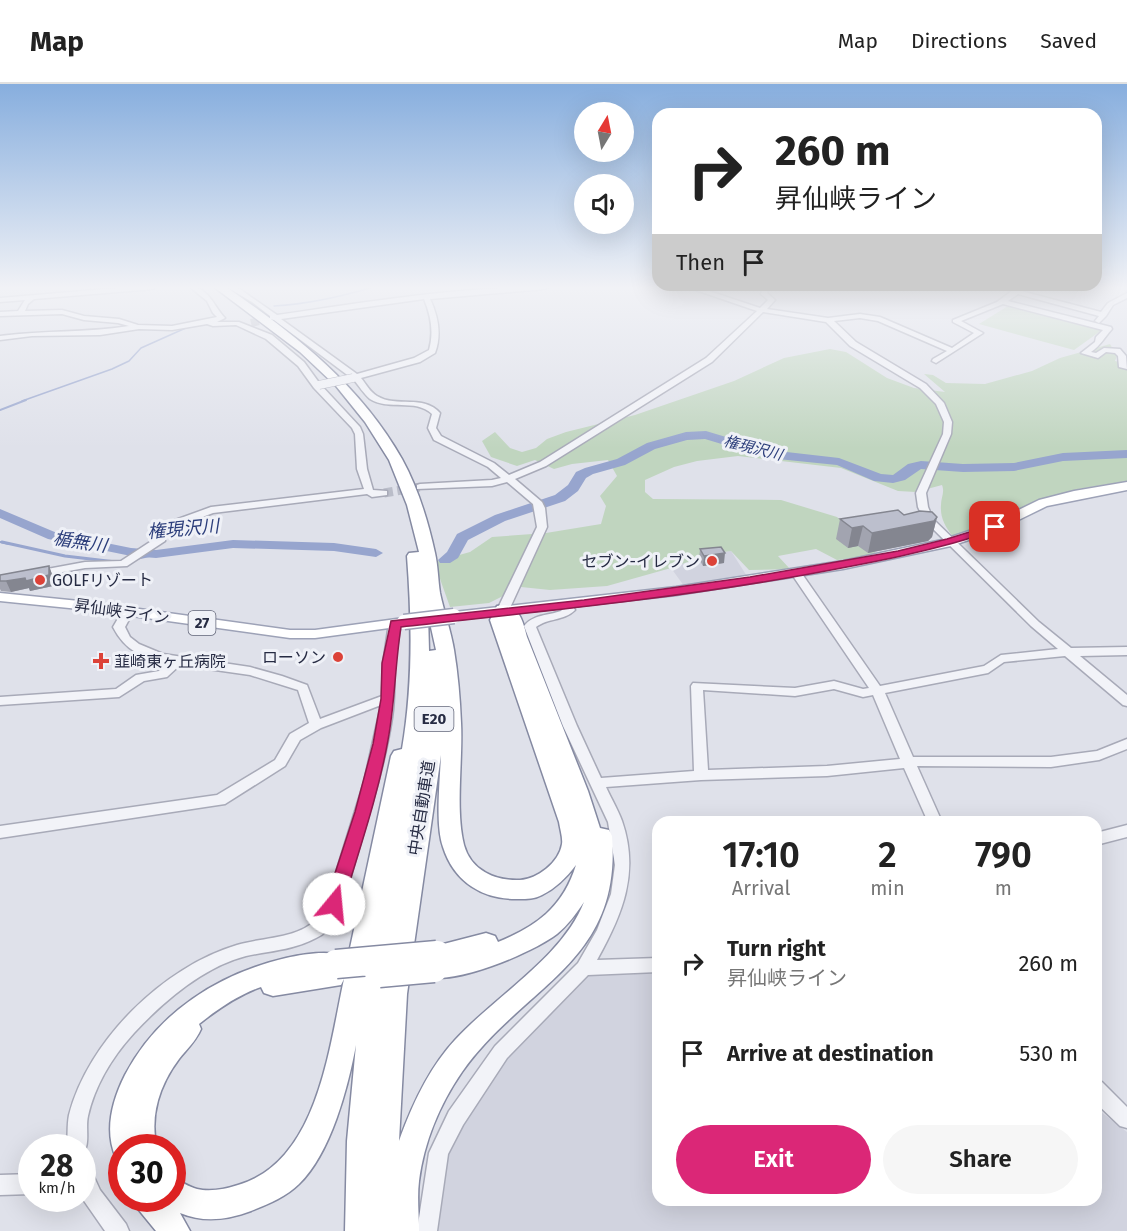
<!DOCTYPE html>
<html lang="en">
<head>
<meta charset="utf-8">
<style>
  :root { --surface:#fff; --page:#f6f6f6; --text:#222; --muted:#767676; --line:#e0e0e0; --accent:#db2777 }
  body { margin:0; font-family:"Fira Sans","Noto Sans JP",sans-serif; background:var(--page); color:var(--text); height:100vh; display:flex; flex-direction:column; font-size:22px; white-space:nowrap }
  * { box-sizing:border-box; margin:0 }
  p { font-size:20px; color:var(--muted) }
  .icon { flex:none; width:33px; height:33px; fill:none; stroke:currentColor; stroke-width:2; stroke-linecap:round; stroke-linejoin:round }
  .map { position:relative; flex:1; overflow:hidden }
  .side { position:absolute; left:652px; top:732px; width:450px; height:390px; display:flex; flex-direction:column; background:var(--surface); border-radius:18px; box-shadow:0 6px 24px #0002 }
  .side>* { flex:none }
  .banner { position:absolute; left:652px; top:24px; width:450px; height:183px; border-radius:18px; box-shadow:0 6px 24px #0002; background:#fff; color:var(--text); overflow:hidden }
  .needle { width:39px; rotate:10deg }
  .tools { position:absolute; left:574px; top:18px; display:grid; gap:12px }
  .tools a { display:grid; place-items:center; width:60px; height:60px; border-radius:50%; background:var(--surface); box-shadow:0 6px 24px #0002; font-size:30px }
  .speed { position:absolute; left:18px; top:1050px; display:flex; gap:12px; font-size:30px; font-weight:700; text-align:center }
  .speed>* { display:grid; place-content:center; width:78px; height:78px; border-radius:50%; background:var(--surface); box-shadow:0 6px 24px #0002; line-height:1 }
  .speed small { font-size:15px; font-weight:400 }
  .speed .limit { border:9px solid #d22; background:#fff; color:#111 }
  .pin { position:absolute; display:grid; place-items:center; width:51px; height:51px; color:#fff; margin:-26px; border-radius:12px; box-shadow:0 3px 9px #0006 }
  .me { position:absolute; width:66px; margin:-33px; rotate:17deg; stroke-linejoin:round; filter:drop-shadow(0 0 4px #0008) }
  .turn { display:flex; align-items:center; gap:21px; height:126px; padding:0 24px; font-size:27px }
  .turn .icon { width:78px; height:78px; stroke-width:2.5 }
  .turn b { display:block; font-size:42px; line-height:51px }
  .then { display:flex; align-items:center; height:57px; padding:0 24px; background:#0003; gap:12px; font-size:22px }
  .eta { display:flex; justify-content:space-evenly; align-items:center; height:102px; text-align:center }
  .eta b { font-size:36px; font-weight:600; line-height:42px }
  .primary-button { display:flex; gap:12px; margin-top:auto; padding:12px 24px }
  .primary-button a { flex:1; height:69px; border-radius:36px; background:var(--accent); color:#fff; font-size:24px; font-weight:600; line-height:69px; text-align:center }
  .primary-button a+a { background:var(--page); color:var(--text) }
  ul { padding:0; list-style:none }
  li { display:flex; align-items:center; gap:18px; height:90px; padding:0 24px }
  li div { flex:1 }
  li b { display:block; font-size:22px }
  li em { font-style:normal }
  header { display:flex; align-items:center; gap:36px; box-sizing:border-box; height:84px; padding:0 30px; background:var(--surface); border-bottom:2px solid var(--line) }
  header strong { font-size:28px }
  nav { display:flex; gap:33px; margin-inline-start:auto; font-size:21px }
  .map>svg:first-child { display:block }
</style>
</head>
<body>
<header>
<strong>Map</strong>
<nav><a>Map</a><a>Directions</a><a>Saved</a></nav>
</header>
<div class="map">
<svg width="1127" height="1147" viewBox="0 0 1127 1147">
  <rect width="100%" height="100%" fill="#dfe1ea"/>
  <path fill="#d1d3df" d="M731 467 750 497 687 506 671 484 710 470Z
    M658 889V1116H1096L1097 1021 1101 1028 1127 1048V1147H438L448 1071 481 1009 507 972 588 892Z"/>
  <path fill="#c0d5bf" d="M1008 222 1102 246 1074 266 979 240Z
    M1110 260 1117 272 1115 277 1127 280V397L1078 405 953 453C945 442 940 434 941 421 941 413 945 409 942 401L916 408 898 407 841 384 738 372 697 377 674 383 645 396V408L653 415 781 416 837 433 878 471 837 476 816 465 778 472 790 485 749 486 731 467 710 470 671 484 607 502 550 506 521 503 489 519 450 523 434 478 470 468 492 453 546 449 601 440 606 422 600 412 617 392 608 376 572 380 554 385 535 376 517 382 491 373 482 357 495 348 510 364 522 368 536 364 547 355 566 348 635 331 734 297 784 274 830 265 846 268 887 294 914 304 945 308 924 290 933 291 946 299 985 300 1032 287 1060 274Z"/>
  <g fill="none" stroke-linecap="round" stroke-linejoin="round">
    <path stroke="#97a5ce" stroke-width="1.5" d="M274 222C309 220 340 213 373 203
      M22 317 112 285 129 277 141 264 188 243"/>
    <path stroke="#97a5ce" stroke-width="2" d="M0 326 26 316
      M0 458 9 460"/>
    <path stroke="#97a5ce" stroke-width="3" d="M2 458 65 472 116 478
      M138 474 156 470"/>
    <path fill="#97a5ce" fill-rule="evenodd" d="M706 347 769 366 839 374 881 390 893 391 908 380 921 377 963 380 1014 379 1063 369 1127 366V374L1063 377 1014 387 963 388 921 385 905 396 893 399 874 397 837 381 768 374 705 355 687 356 655 365 625 381 593 390 586 394 578 407 565 417 505 437 468 456 458 474 450 479H440L438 476 447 468 457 450 495 431 555 411 568 401 576 388 585 384 617 375 647 359 686 348Z
      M0 425 57 449 131 464 156 466 233 456 334 459 376 465 383 469 376 473 334 467 233 464 156 474 131 472 48 455 0 434Z"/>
    <path stroke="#babdc9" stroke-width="8" stroke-dasharray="8 4" stroke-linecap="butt" d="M251 239 272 234"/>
    <path stroke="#babdc9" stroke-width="9" stroke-dasharray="9 4.5" stroke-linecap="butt" d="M384 409 420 403"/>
    <g stroke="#a8aab8" stroke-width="3">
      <path id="minor" d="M130 203H156L153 205 34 215 28 220 25 227 62 226 84 232 119 235 138 241 172 242 217 233 213 229 207 217 190 203C209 203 214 223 225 234L217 238H239L272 251 304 278 320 300 360 343 363 350 367 385 373 406 387 407V411L372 413 367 410 213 429 165 447V457L127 482 85 484 35 493 31 492 30 490 31 488 85 478 121 477 156 454V443L211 423 364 405 357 385 355 350 352 344 314 304 298 282 266 255 236 241 213 242 207 240 172 246 139 245 100 251 32 252 0 256V252C43 246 86 249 129 242L118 239 84 236 62 230 0 232V228L18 227 25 216 0 218V214Z
        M227 203H235L241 206 277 231C367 218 457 203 548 203L545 205 430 215C438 232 442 250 435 269L420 278 361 294C366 300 370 308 377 312 397 324 423 310 440 329L436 344 441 352 494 379 509 391 540 378 706 274 757 227 687 203H697L760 224 768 216 761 210 763 203H769L767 209 775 216 767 225 828 234 860 230 880 233 952 264 974 249 953 238V236L997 218 1017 203H1024L1021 207 1101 228 1108 219 1127 209V214L1113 221 1106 232 1099 239 1095 237 1099 232 1018 210 1008 217 1111 243 1112 245C1103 255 1102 260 1091 268L1096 269 1104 264 1120 265 1126 272 1127 285 1119 283 1118 272 1115 269 1106 268 1098 274 1081 269 1095 258 1096 253 1103 246 1003 220 961 237 983 249 936 279 932 277 933 275 947 267 878 237 860 234 834 237 856 258 926 300 944 319 952 338 951 350 926 409 928 423 933 435 1039 538 1071 564 1127 563V571L1080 572 1127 611V622L1123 621 1065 572 1004 578 988 589 885 609 913 673H1051L1097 667 1127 655V665L1099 676 1051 683 917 682 942 738H928L904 684 827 692 701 696 606 703C611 714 618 726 622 737 640 789 622 831 597 876L658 874V888L588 891 507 974 463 1041 448 1070 437 1147H417L429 1069 449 1027 495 962 578 879 597 846 611 810 615 781 608 738 563 642 524 542C534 530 547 532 561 527L563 525 561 521 563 519H571L575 526C564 537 548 534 536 543L577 642 601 694 694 687 691 602 693 599 795 604 834 597 863 605 869 604 791 489 792 487H800L880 602 984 582 1001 571 1058 565 1031 542 924 436 918 423 916 409 943 350 944 338 936 320 920 304 850 262 826 238 763 228 712 278 546 382 515 395 542 418 545 424 547 443 509 526 503 529 497 526 537 443 533 420 507 398 492 402 417 405V401L420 400 492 396 501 394 488 383 434 356 428 344 432 330C415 314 389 327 370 315 364 310 359 302 354 296H350V293L274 236 270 235V232L252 218ZM424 215C431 232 434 248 429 266L414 274 357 290 281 235ZM834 605 863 613 873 611 900 675 827 682 708 686 703 606 795 612Z
        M127 525 133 528 125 543 130 553 139 560 163 570 250 583 282 592 307 601 320 635 382 612 383 580 389 539 395 536 401 539C399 553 396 566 395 580 394 598 395 616 392 634 385 681 370 726 357 771 350 793 346 816 335 836 331 844 324 850 316 854 294 866 269 867 246 872 203 883 163 918 134 949 113 972 95 1001 88 1032 85 1045 91 1060 82 1071V1064H67C68 1053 67 1041 69 1031 88 957 163 883 237 861 267 852 304 856 324 827L364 698 381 621 321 644 300 656 285 682 225 720 0 754V742L217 711 275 676 290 650 309 639 298 606 250 591 180 581 167 593 144 597 119 613 0 621V613L116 605 136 591 159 587 168 579C142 573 126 568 113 543L123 526Z
        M1127 741V753L1096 761V749Z
        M1096 995 1102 998 1127 1023V1044L1120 1042 1096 1019Z
        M82 1079 89 1082 100 1106 126 1140 129 1147H105L82 1114Z
        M32 1090V1110L0 1111V1091Z"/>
    </g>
    <g stroke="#9da2b7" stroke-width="3">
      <path id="major" d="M1127 398V406L1047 422 998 446 951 462 843 485 676 511 454 536 447 532 454 528 676 503 843 477 942 456 990 440 1039 416 1074 407Z
        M0 509 89 518 290 546H315L404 534 411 538 404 542 315 554H290L89 526 0 517Z"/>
    </g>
    <g stroke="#858aa2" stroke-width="3">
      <path id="highway" d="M214 203H226C295 250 360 301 402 375 418 404 428 437 435 469 438 482 438 496 440 509 444 528 451 547 454 566 458 590 460 615 461 639 463 675 455 726 464 761 471 787 496 797 520 796 537 795 559 779 562 760 563 754 560 745 559 738L490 536 497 522C518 517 523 537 527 553L588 707 600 744 609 746 612 752C622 880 523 901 462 988 440 1020 424 1058 419 1097 417 1113 419 1130 419 1147H345L347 1057 356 961C348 1003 331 1069 299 1100 286 1113 268 1120 251 1127 227 1136 204 1139 180 1129L190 1147H156L138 1125 134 1114H172V1093C180 1097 189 1103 197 1105 210 1108 226 1105 238 1101 318 1078 329 964 344 895L341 901 273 912 264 909 261 903C238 911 218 925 199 940L201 945C196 957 187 965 179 975 160 1000 149 1032 157 1064H122V1077L116 1074C104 1047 112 1017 125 991 158 928 218 890 286 874 304 870 327 866 345 872L347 878 391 672 394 667 402 665C413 601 412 537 407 472L409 469 419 468 407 421 389 376 365 338 336 302 300 268ZM428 530 436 566 429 567ZM441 671C440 696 435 741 443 763 454 798 483 816 519 815 527 815 535 815 542 811 556 804 566 794 576 781 563 823 537 842 498 858L495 852 486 849 428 864 425 871 427 876 422 884 425 892C454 902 532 869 557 850 568 841 576 830 584 818 562 874 495 912 455 956 429 984 412 1021 399 1057L407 910Z"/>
    </g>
    <use href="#minor" fill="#f2f3f8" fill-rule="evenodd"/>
    <use href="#major" fill="#fff" fill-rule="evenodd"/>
    <use href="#highway" fill="#fff" fill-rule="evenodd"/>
    <g stroke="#a8aab8" stroke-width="9" stroke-linecap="butt">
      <path id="minor-bridge" d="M319 301 353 294"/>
    </g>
    <g stroke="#9da2b7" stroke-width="17" stroke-linecap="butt">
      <path id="major-bridge" d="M404 538 454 532"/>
    </g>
    <g stroke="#858aa2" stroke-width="31" stroke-linecap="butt">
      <path id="highway-bridge" d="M336 880 437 871
        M379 889 434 884"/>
    </g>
    <use href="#minor-bridge" stroke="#f2f3f8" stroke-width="8"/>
    <use href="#major-bridge" stroke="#fff" stroke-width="14"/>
    <use href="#highway-bridge" stroke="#fff" stroke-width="28"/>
  </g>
  <path fill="#a2a4b0" d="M904 431 937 433 932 453 928 457 868 469 858 462 848 464 836 455 840 435Z
    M700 465 724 479 703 482 699 475Z
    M49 482 53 493V502L30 507 29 504 11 508 1 507 0 505V491Z"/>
  <path fill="#848690" d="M937 433 932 453 928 457 868 469 872 449Z
    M863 442 858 462 848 464 852 444Z
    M725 469 724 479 703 482 704 472Z
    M49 482 53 493V502L30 507 29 504 11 508 6 497Z"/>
  <path fill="#bcbfcd" stroke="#848690" stroke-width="1.5" d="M898 426 904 431 920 427 932 428 937 433 934 437 872 449 863 442 852 444 840 435Z
    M721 463 725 469 704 472 700 465Z
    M49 482V491L26 497 25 494 6 497H0V491Z"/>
  <linearGradient id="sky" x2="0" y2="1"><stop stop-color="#87aede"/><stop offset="0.56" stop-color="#f1f2f6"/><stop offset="1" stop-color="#f1f2f6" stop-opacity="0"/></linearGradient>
  <rect width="1127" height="364" fill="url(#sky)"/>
  <path fill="#db2777" stroke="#8e194d" stroke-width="1.5" d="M995 440 999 441V445C935 467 870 479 804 491 671 515 536 528 401 543 395 581 395 619 388 656 378 712 359 766 343 820L340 825 334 827 328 825 325 820 355 728 373 660 381 615 382 579 391 537 584 516 750 493 898 467 947 455Z"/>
  <g fill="#dc4238" stroke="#eff1f7" stroke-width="2">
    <circle cx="712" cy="477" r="6"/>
    <circle cx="40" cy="496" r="6"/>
    <circle cx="338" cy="573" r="6"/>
    <path d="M98 568h6v6h6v6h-6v6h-6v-6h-6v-6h6z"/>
  </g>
  <g text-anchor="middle" stroke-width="6" stroke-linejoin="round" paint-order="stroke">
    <g font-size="15" font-style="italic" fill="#2c3e7b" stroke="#eff1f7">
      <text transform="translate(753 364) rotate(14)" y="5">権現沢川</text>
    </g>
    <g fill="#eff1f7" stroke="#626679" stroke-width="1.5">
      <rect x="188.5" y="527" width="27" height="24" rx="4.5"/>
      <rect x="414.5" y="623" width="39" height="24" rx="4.5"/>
    </g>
    <g font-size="15" font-weight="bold" fill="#262b43">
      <text x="202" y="544">27</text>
      <text x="434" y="640">E20</text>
    </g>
    <g font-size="16" fill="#262b43" stroke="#eff1f7" text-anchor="end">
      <text x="700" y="483">セブン-イレブン</text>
      <text x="52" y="502" text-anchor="start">GOLFリゾート</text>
      <text x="326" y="579">ローソン</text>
      <text x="114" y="583" text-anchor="start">韮崎東ヶ丘病院</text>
    </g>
    <g font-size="16" fill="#262b43" stroke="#eff1f7">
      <text transform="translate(122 527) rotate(8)" y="6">昇仙峡ライン</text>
      <text transform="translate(421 724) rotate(-81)" y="6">中央自動車道</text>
    </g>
    <g font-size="18" font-style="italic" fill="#2c3e7b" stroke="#eff1f7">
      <text transform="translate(183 445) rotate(-5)" y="6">権現沢川</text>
      <text transform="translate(80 458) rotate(9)" y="6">楯無川</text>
    </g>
  </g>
</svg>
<div class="tools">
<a><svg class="needle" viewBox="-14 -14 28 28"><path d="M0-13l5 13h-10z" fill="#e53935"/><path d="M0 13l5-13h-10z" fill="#767676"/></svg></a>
<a><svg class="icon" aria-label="sound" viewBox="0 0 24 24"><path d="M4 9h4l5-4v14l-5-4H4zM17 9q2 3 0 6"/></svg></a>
</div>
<div class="speed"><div>28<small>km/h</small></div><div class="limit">30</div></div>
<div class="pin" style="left:995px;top:443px;background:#d93025"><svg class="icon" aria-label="arrive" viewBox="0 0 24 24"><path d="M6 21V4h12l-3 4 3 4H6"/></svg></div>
<svg class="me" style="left:334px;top:820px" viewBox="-20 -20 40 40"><circle r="19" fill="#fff"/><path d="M0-13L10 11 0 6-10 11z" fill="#db2777"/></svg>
<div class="banner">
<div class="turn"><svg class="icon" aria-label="right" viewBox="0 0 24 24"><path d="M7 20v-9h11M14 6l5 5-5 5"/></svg><div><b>260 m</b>昇仙峡ライン</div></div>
<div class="then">Then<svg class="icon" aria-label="arrive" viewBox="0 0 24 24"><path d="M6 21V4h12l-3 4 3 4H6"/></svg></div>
</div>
<section class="side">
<div class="eta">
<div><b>17:10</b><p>Arrival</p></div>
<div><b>2</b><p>min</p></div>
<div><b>790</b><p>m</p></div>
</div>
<ul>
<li><svg class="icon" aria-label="right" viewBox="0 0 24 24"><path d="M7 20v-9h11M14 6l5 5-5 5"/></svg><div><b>Turn right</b><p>昇仙峡ライン</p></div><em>260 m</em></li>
<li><svg class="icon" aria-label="arrive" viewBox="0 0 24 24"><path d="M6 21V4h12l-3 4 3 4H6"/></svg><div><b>Arrive at destination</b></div><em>530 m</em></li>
</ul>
<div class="primary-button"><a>Exit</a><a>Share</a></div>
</section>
</div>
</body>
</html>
